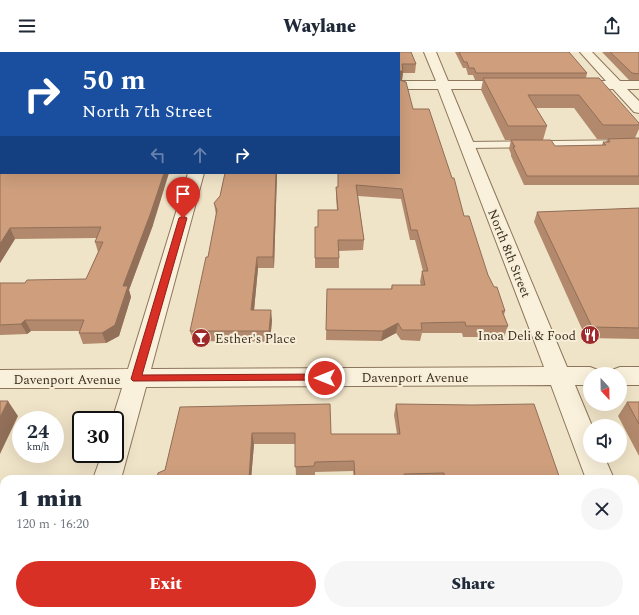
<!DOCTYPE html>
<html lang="en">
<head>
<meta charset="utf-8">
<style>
  :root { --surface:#fff; --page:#f6f6f7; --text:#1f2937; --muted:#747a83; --accent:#d93025 }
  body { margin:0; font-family:Spectral,serif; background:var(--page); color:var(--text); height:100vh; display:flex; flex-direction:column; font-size:15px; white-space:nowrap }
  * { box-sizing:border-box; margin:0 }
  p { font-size:13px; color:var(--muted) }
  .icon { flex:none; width:22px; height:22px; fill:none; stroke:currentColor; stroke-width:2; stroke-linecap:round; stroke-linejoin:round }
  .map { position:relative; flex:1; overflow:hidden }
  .details { position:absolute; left:0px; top:423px; width:639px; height:140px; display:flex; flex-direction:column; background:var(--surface); border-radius:12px 12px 0 0; box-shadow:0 4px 16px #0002 }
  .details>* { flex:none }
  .guide { position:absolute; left:0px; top:0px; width:400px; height:122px; box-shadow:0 4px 16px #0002; background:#1a4fa0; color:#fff; overflow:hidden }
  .needle { width:26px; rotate:158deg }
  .controls { position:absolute; left:583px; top:315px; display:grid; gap:8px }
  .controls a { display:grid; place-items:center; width:44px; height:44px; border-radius:50%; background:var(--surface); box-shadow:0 4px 16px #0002; font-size:20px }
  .speed { position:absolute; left:12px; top:359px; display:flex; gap:8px; font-size:20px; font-weight:700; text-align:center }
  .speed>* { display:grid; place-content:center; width:52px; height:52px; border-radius:50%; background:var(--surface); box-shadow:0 4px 16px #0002; line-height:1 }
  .speed small { font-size:10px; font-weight:400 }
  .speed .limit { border:2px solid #111; border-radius:6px; background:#fff; color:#111 }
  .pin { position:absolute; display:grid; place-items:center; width:34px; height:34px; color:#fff; margin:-41px -17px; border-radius:50% 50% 50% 0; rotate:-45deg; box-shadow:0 0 4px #0007 }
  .pin .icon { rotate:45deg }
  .me { position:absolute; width:44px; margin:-22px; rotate:270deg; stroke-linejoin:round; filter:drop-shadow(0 0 3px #0008) }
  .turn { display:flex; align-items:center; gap:14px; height:84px; padding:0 16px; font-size:18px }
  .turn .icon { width:52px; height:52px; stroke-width:2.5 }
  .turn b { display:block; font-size:28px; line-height:34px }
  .lanes { display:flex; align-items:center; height:38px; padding:0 16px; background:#0003; justify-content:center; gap:20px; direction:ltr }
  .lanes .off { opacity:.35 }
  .round { display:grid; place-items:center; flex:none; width:42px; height:42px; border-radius:21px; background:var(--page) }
  .headline { display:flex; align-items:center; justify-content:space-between; height:68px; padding:0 16px }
  h1 { font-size:24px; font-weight:800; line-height:30px }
  .primary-button { display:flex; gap:8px; margin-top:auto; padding:8px 16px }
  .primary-button a { flex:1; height:46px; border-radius:24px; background:var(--accent); color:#fff; font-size:16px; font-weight:800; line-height:46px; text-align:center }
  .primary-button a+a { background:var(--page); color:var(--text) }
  header { display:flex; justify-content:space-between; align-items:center; height:52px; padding:0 16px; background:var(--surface); font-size:18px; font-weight:800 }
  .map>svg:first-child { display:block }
</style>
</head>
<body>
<header><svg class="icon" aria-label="menu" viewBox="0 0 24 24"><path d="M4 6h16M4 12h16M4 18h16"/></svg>Waylane<svg class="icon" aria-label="share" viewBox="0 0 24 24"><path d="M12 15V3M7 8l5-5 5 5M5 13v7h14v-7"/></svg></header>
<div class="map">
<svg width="639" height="563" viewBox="0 0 639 563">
  <rect width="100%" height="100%" fill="#f0e4c8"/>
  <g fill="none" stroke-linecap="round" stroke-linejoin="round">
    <g stroke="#8d765c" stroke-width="2">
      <path id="service" d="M639 88V94L467 96 463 93 467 90Z"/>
    </g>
    <g stroke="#8d765c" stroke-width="2">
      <path id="minor" d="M424 0H436L448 29H512L516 30 518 33 516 36 512 37H451L567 315H590L598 318 601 322H590V333H575L592 374H590V404H604L614 427H586L551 333 146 335 121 427H93L102 402H115V368H112L122 336H0V318L128 317 188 121H204L151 317 544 315 438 37H399V29H436Z
        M580 0H592L620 29H639V37H627L639 49V61L634 60 613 37 572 36 570 33 572 30 576 29H606Z
        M620 315H639V333H620V322H609L612 318Z
        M635 498 639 499V539L635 537Z
        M53 559H85L84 563H52Z"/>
    </g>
    <g stroke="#8d765c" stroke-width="2">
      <path id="tertiary" d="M0 95H1L0 106Z"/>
    </g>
    <use href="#service" fill="#faf1dc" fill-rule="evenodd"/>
    <use href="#minor" fill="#faf1dc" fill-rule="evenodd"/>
    <use href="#tertiary" fill="#faf1dc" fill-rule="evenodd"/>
  </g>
  <path fill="#b2896c" d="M0 0H411L416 12 415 21H403L402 28H399V1H1V70L0 71Z
    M455 0H569L587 21 586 26 639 71V77L635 86H639V133H524L511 104V102L509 97 511 88 555 94 602 93 603 90H606L608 87H609H597L574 56H536L547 74 543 88H505L481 38 483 28H475L473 23H468L466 16H463Z
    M602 0H639V28H629Z
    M413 57 464 164 488 223 505 259 504 263 508 274 504 285H463L462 281H422L420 289 401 288 396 281 381 289 326 288 327 237H391L392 233H421L420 230 422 219H423L415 188H410L401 147 358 144 364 188 363 198 339 199V216H315V175H318L337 158 336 145V135H338V121H399Z
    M0 110 153 173 129 238 131 245 119 284 106 291 83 292 79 281V279H31L27 282 0 283V231H25L86 227 98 200 95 190 97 186 15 187 0 211Z
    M225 121H295V122H277L274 216H258L254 258 272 268 270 290 193 289 190 279 208 205 216 163 214 151 220 144Z
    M639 156V287L586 286 534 170 537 160Z
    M627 350H639V404L618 364Z
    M396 352 559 424 558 427H354L353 419 315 420V425H296L295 392H254L251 427H157L165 418 180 355 331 382H397L394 363Z
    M530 559H601L602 563H531Z"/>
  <path fill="#916f58" d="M399 19H403L402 28H399Z
    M1 56V70L0 71V57Z
    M164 121H169L153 173 129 238 131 245 119 284 106 291 102 281 123 234Z
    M276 121H277V122L274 216 273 205Z
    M10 176 15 187 0 211V192Z
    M257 205 258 216 253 269 251 258Z
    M271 258 272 268 270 290 269 279Z
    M25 268 31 279 27 282 21 272Z
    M398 271 396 281 381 289 383 279Z
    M8 349 18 364 0 402V365Z
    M252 381 254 392 251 427H249Z
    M8 559H20L19 563H7Z
    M235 559H238V563H234Z"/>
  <path fill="#cf9f7d" stroke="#916f58" d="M0 0H411L416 12H402L403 19H399V1H1V56L0 57Z
    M459 0H569L587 21H476L474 16H469L467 10H464Z
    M610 0H639V22L632 21Z
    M483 26H599L639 71V73H603L579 43H528L547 74H508Z
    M399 28 406 30 413 57H429L452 126H454L464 164H469L488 223 494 235H497L505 259H502L508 274H466L465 270 421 271 422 278H402L398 271 383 279 326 278 327 237H392V233H425L422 219H428L417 178H411L402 137 356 133 364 188H338L339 206H315V175H318V158H338L336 135H338V121H399Z
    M639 86V124H527L513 95H515L511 88H551L555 94 606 93 603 90H610L608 87Z
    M1 109V121H164L150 163 123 234H128L115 273 102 281H79L84 268H25L21 272 0 273V231H25L27 228 86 227 103 190H95L101 175 10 176 0 192V110Z
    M225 121H276L273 205H257L251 258H271L269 279H190L206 205H208L217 158 214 151 220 144Z
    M639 156V276L592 275 537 160Z
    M0 349H8L0 365Z
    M627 350H639V372Z
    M330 352 331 382H400L396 352 472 353 534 352 559 424 555 425 556 427H445L444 421 404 422 405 427H355L354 409 315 410 314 414 295 415V381H252L249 427H157L158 421 165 418 180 355Z
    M0 502H4V559H8L7 563H0Z
    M125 559H235L234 563H124Z
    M292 559H358V563H292Z
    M538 559H601L602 563H539Z"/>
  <path fill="#d93025" stroke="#8d1f18" d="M183 164 187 166 142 323 325 322 329 323 330 326 329 328 133 329 131 327 179 166Z"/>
  <defs>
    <g id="restaurant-disc" transform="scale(1)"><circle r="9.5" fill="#9e2a2b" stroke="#f7eed8"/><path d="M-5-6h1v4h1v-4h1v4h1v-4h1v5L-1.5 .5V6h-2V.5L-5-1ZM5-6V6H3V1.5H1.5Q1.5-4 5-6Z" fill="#fff"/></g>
    <g id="bar-disc" transform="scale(1)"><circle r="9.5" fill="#9e2a2b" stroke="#f7eed8"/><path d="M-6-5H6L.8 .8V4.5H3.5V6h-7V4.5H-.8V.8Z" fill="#fff"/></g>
  </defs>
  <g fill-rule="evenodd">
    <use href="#restaurant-disc" x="590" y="283"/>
    <use href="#bar-disc" x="201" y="286"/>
  </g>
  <g text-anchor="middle" stroke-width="4" stroke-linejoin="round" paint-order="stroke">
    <g font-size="13" fill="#3d2e20" stroke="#f7eed8">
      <text transform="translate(510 201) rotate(68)" y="5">North 8th Street</text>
      <text x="415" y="330">Davenport Avenue</text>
      <text x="67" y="332">Davenport Avenue</text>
    </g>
    <g font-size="13" fill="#3d2e20" stroke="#f7eed8" text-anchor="end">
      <text x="576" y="288">Inoa Deli &amp; Food</text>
      <text x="215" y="291" text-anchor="start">Esther's Place</text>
    </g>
  </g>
</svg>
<div class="controls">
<a><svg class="needle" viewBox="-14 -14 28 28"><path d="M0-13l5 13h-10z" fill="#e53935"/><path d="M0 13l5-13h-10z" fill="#747a83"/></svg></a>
<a><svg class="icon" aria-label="sound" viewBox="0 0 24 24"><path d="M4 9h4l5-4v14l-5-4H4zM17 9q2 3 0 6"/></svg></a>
</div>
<div class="speed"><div>24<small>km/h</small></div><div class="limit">30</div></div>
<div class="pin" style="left:183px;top:166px;background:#d93025"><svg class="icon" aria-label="arrive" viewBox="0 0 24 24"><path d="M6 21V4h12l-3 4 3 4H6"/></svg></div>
<svg class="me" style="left:325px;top:326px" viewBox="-20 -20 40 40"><circle r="17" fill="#d93025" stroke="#fff" stroke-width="3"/><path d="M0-11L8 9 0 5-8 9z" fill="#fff"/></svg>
<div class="guide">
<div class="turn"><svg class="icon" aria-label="right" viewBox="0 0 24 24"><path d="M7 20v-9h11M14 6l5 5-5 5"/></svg><div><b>50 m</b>North 7th Street</div></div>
<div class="lanes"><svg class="icon off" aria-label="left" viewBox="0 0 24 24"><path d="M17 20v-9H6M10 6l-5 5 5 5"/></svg><svg class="icon off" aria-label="ahead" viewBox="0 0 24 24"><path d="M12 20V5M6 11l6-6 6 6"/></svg><svg class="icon" aria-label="right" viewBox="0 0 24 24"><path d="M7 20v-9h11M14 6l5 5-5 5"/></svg></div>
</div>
<section class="details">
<div class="headline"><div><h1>1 min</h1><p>120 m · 16:20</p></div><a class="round"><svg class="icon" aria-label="close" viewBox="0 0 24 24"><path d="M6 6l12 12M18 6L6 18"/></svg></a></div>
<div class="primary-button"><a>Exit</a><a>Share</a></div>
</section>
</div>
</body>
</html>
